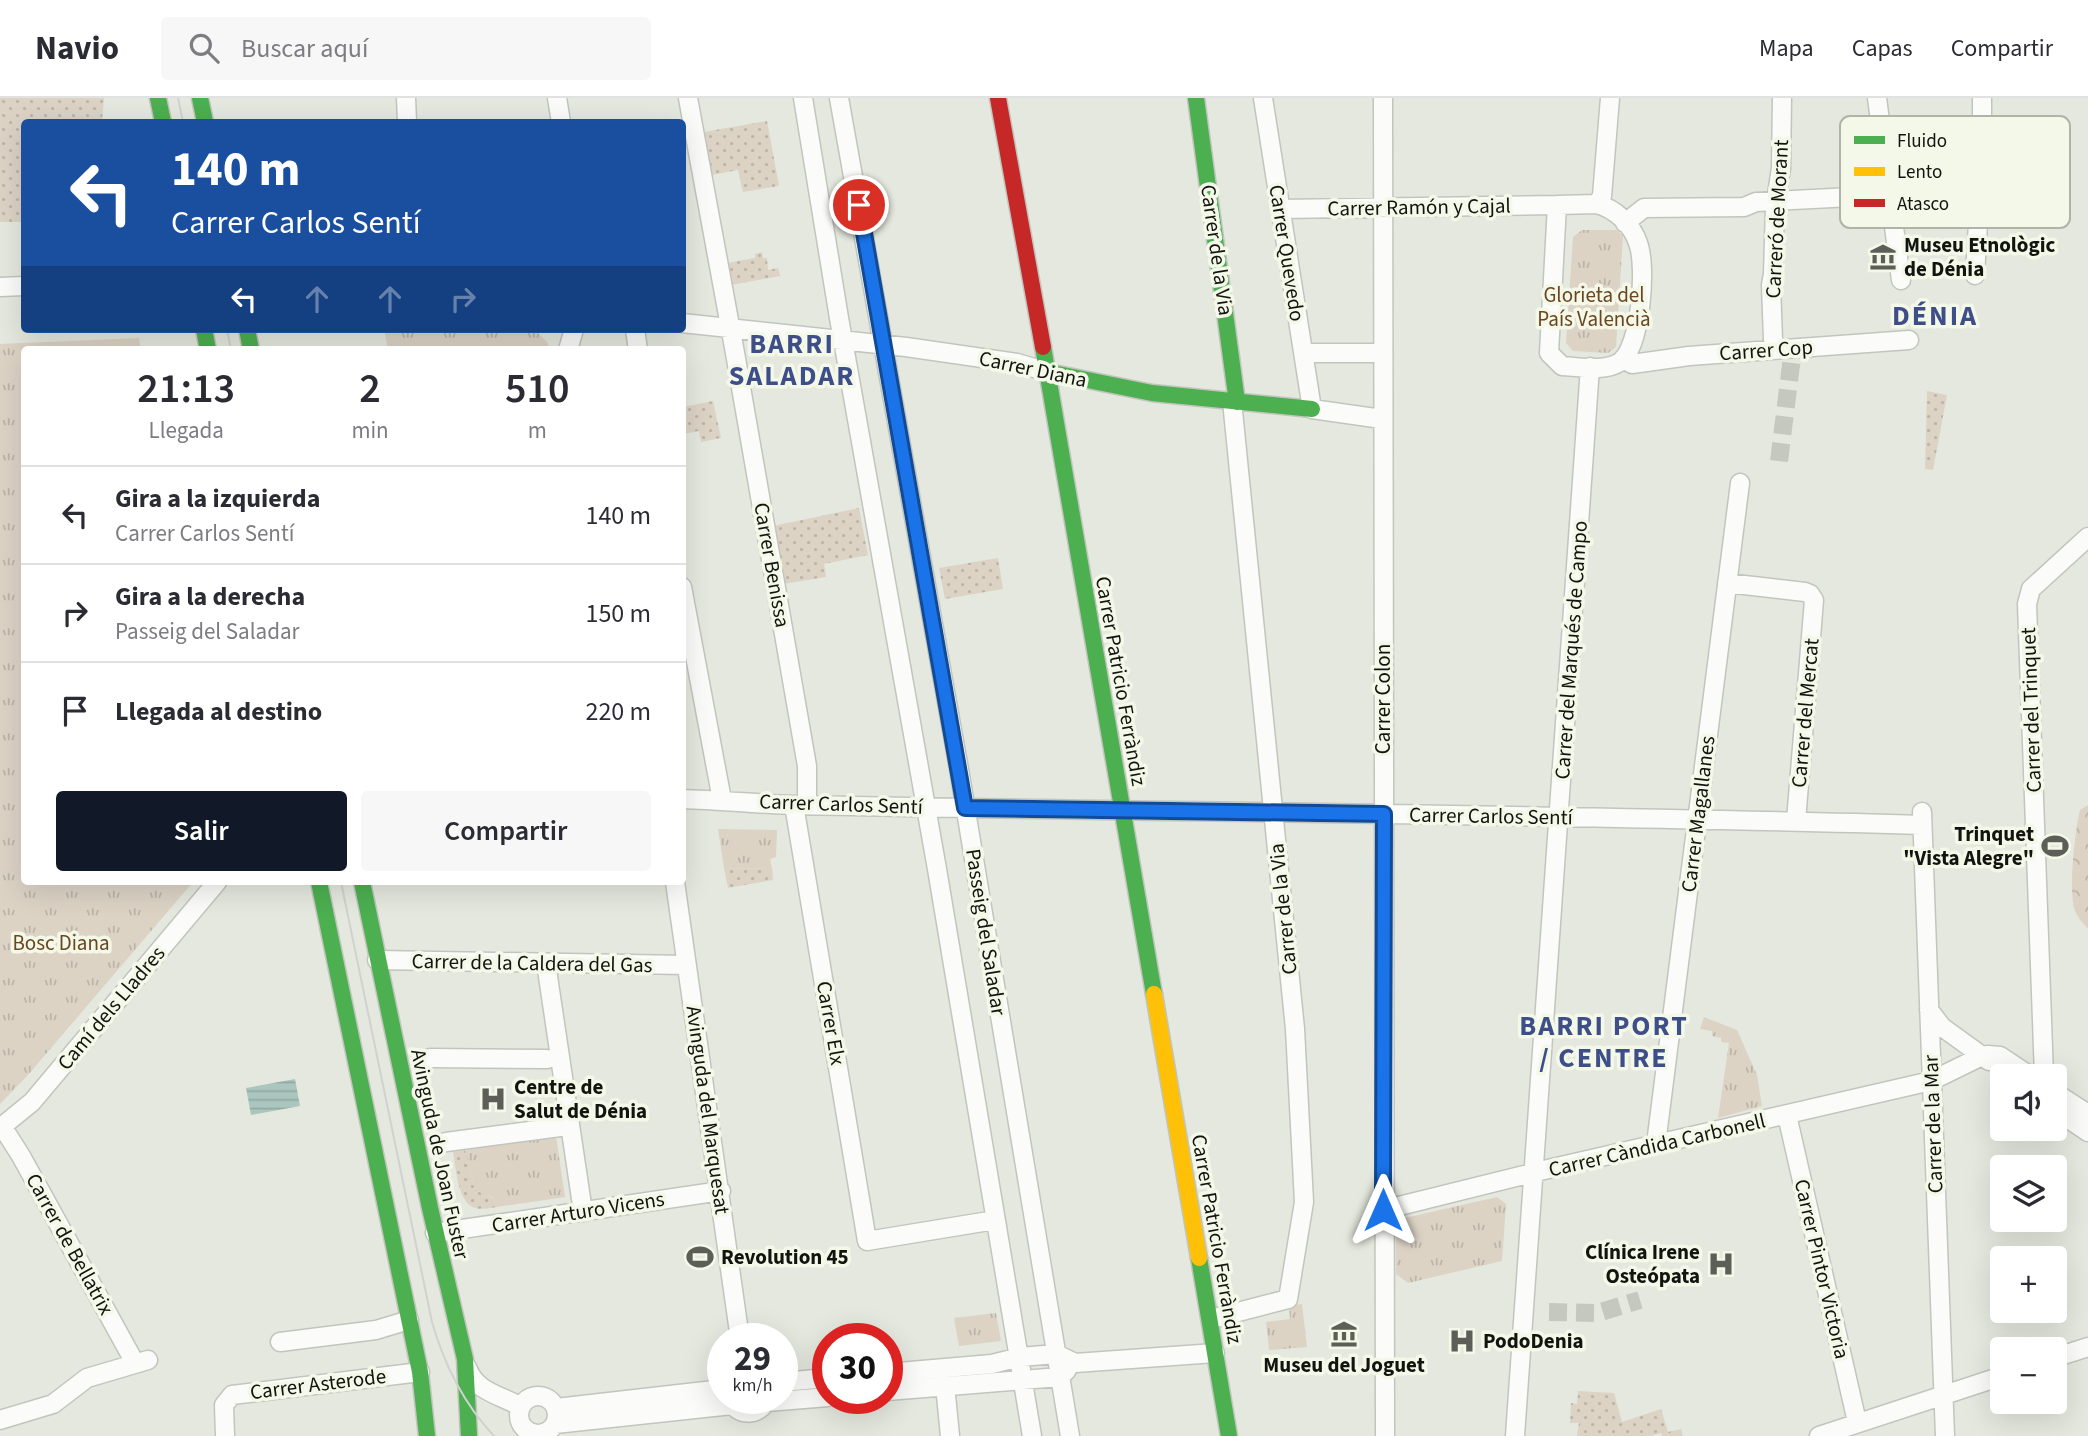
<!DOCTYPE html>
<html lang="es">
<head>
<meta charset="utf-8">
<style>
  :root { --surface:#fff; --page:#f7f7f7; --text:#2b2b33; --muted:#7c7c81; --line:#e1e1e2; --accent:#111827 }
  body { margin:0; font-family:"Source Sans 3",sans-serif; background:var(--page); color:var(--text); height:100vh; display:flex; flex-direction:column; font-size:26px; white-space:nowrap }
  * { box-sizing:border-box; margin:0 }
  p { font-size:23px; color:var(--muted) }
  .icon { flex:none; width:38px; height:38px; fill:none; stroke:currentColor; stroke-width:2; stroke-linecap:round; stroke-linejoin:round }
  .map { position:relative; flex:1; overflow:hidden }
  .side { position:absolute; left:21px; top:248px; width:665px; height:539px; display:flex; flex-direction:column; background:var(--surface); border-radius:7px; box-shadow:0 7px 28px #0002 }
  .side>* { flex:none }
  .banner { position:absolute; left:21px; top:21px; width:665px; height:214px; border-radius:7px; box-shadow:0 7px 28px #0002; background:#1a4fa0; color:#fff; overflow:hidden }
  .tools { position:absolute; left:1990px; top:966px; display:grid; gap:14px }
  .tools a { display:grid; place-items:center; width:77px; height:77px; border-radius:7px; background:var(--surface); box-shadow:0 7px 28px #0002; font-size:35px }
  .speed { position:absolute; left:707px; top:1225px; display:flex; gap:14px; font-size:35px; font-weight:700; text-align:center }
  .speed>* { display:grid; place-content:center; width:91px; height:91px; border-radius:50%; background:var(--surface); box-shadow:0 7px 28px #0002; line-height:1 }
  .speed small { font-size:18px; font-weight:400 }
  .speed .limit { border:10px solid #d22; background:#fff; color:#111 }
  .pin { position:absolute; display:grid; place-items:center; width:60px; height:60px; color:#fff; margin:-30px; border:4px solid #fff; border-radius:50%; box-shadow:0 2px 7px #0007 }
  .me { position:absolute; width:77px; margin:-38px; rotate:0deg; stroke-linejoin:round; filter:drop-shadow(0 0 5px #0008) }
  .turn { display:flex; align-items:center; gap:24px; height:147px; padding:0 35px; font-size:32px }
  .turn .icon { width:91px; height:91px; stroke-width:2.5 }
  .turn b { display:block; font-size:49px; line-height:60px }
  .lanes { display:flex; align-items:center; height:66px; padding:0 35px; background:#0003; justify-content:center; gap:35px; direction:ltr }
  .lanes .off { opacity:.35 }
  .eta { display:flex; justify-content:space-evenly; align-items:center; height:119px; text-align:center }
  .eta b { font-size:42px; font-weight:600; line-height:49px }
  .button { display:flex; gap:14px; margin-top:auto; padding:14px 35px }
  .button a { flex:1; height:80px; border-radius:7px; background:var(--accent); color:#fff; font-size:28px; font-weight:600; line-height:80px; text-align:center }
  .button a+a { background:var(--page); color:var(--text) }
  ul { padding:0; list-style:none }
  li { display:flex; align-items:center; gap:21px; height:98px; padding:0 35px; border-top:2px solid var(--line) }
  li div { flex:1 }
  li b { display:block; font-size:26px }
  li em { font-style:normal }
  header { display:flex; align-items:center; gap:42px; box-sizing:border-box; height:98px; padding:0 35px; background:var(--surface); border-bottom:2px solid var(--line) }
  header strong { font-size:33px }
  nav { display:flex; gap:38px; margin-inline-start:auto; font-size:24px }
  .search { width:490px; height:63px; background:var(--page); display:flex; align-items:center; gap:18px; box-sizing:border-box; padding:0 24px; border-radius:7px; color:var(--muted); font-size:26px }
  .map>svg:first-child { display:block }
</style>
</head>
<body>
<header>
<strong>Navio</strong>
<div class="search"><svg class="icon" aria-label="search" viewBox="0 0 24 24"><circle cx="10" cy="10" r="6"/><path d="M15 15l6 6"/></svg>Buscar aquí</div>
<nav><a>Mapa</a><a>Capas</a><a>Compartir</a></nav>
</header>
<div class="map">
<svg width="2088" height="1338" viewBox="0 0 2088 1338">
  <defs>
    <pattern id="grass-dots" width="8" height="8" patternUnits="userSpaceOnUse" patternTransform="scale(1.75)"><rect width="8" height="8" fill="#dcd3c5"/><path d="M2 2h.1M6 6h.1" fill="none" stroke="#bcb4a8" stroke-width="1.8" stroke-linecap="round"/></pattern>
    <pattern id="forest-crowns" width="20" height="18" patternUnits="userSpaceOnUse" patternTransform="scale(1.75)"><rect width="20" height="18" fill="#dcd3c5"/><path d="M2 6a3 3 0 1 1 6 0M12 15a3 3 0 1 1 6 0" fill="none" stroke="#bcb4a8"/></pattern>
    <pattern id="park-tufts" width="24" height="20" patternUnits="userSpaceOnUse" patternTransform="scale(1.75)"><rect width="24" height="20" fill="#dcd3c5"/><path d="M3 7l-1-3M5 7V3M7 7l1-3M15 17l-1-3M17 17v-4M19 17l1-3" fill="none" stroke="#bcb4a8"/></pattern>
    <pattern id="water-rules" width="6" height="5" patternUnits="userSpaceOnUse" patternTransform="scale(1.75)"><rect width="6" height="5" fill="#abc6be"/><path d="M0 2.5h6" fill="none" stroke="#92a9a2"/></pattern>
  </defs>
  <rect width="100%" height="100%" fill="#e4e8de"/>
  <path fill="url(#grass-dots)" d="M0 0H104L102 24H24V124H0Z
    M767 23 779 88 743 94 738 72 712 77 704 34Z
    M762 154 763 160H767L768 172 778 170 780 178 731 187 727 165 755 160V156Z
    M1927 293 1947 297 1933 372 1925 371Z
    M713 303 721 340 701 344 699 333 683 336V309Z
    M859 410 868 457 824 466 826 479 783 486 773 428Z
    M998 460 1003 491 945 501 939 470Z
    M724 770 772 771 773 782 728 790Z
    M465 1052 475 1092C485 1096 495 1098 497 1109 490 1110 481 1112 475 1110 457 1104 456 1069 453 1054Z
    M1578 1293 1614 1295 1622 1324 1661 1311 1668 1334 1681 1331 1683 1338H1662L1661 1335 1651 1338H1577L1579 1325H1570L1571 1305 1577 1306Z"/>
  <path fill="url(#forest-crowns)" d="M2088 707V831C2083 825 2078 820 2075 813 2068 794 2075 732 2080 712Z"/>
  <path fill="url(#park-tufts)" d="M1582 132H1617L1623 138 1616 249 1608 255 1573 253 1566 245 1573 139Z
    M384 231H500L538 235 548 245 549 252H388Z
    M139 240 141 252H24V784H193L28 977 0 1006V246Z
    M718 731 777 732 776 759 770 761 772 771 724 770Z
    M1704 919 1737 932 1757 977 1762 1008 1718 1020 1729 945 1721 944V940L1712 938V933L1700 931Z
    M556 1038 565 1099 497 1109 492 1099 475 1092 465 1052Z
    M1497 1099 1506 1106 1502 1163 1408 1185 1396 1176V1122Z
    M1302 1206 1307 1249 1269 1252 1266 1224 1290 1221 1289 1208Z
    M996 1215 1001 1243 959 1248 954 1220Z"/>
  <path fill="url(#water-rules)" d="M295 981 300 1008 251 1017 246 990Z"/>
  <g fill="none" stroke-linecap="round" stroke-linejoin="round">
    <path stroke="#c5c8bf" stroke-width="18" stroke-dasharray="18 9" stroke-linecap="butt" d="M1779 363 1792 259
      M1549 1214 1597 1215 1640 1202"/>
    <g stroke="#c2c5bd" stroke-width="21">
      <path id="street" d="M406 0 407 24
        M557 0 561 24
        M688 0 735 255 807 668V706
        M803 0 839 220 937 771 1032 1338
        M839 0 960 677 1070 1338
        M1263 0 1312 311 1382 321
        M1383 0 1385 1338
        M1877 0 1901 182
        M1881 32 1982 35
        M1597 106C1616 111 1632 127 1638 145 1647 168 1641 249 1620 264 1605 274 1580 269 1562 268L1549 255 1557 107Z
        M1597 106 1602 98 1610 0
        M1280 111 1557 107
        M1625 125 1644 110 1744 109 1756 104 1891 97
        M1975 177 1982 56V0
        M0 189 24 188
        M682 225 906 249 1017 265 1048 274
        M635 231 638 252
        M1773 242 1771 187 1773 176 1775 110 1781 70 1782 0
        M568 252 574 231
        M1304 255H1383
        M1623 261 1632 266 1689 258 1909 242
        M1727 485 1805 494 1810 496 1814 502 1796 723
        M682 489 722 702
        M682 701C720 702 757 706 794 707 1170 714 1546 716 1922 727
        M794 707 867 1143 995 1122
        M1922 714 1945 1338
        M675 784 740 1241
        M377 862 686 867
        M546 865 583 1114
        M1929 912 1942 929 1989 963
        M430 960 547 961
        M2044 978 2027 506 2031 491 2088 439
        M2054 994 2088 1016
        M2054 1011 2088 1034
        M1787 1017 1857 1324
        M2 1028 21 1058 135 1265
        M0 1030 32 1004 217 784
        M446 1044 560 1029
        M1656 1046 1740 385
        M1383 1112 1544 1072 1931 983 1982 958 1988 957 2000 958 2030 978
        M435 1135 721 1093
        M1215 1220 1288 1201 1304 1104 1295 931 1232 303
        M280 1244 376 1232 409 1222
        M2054 1260 2088 1249
        M467 1269C475 1294 501 1297 521 1309
        M887 1275 992 1266 1020 1259 1056 1256 1075 1265 1215 1255
        M782 1284 828 1280
        M945 1287 950 1338
        M887 1293 1060 1279 1067 1272
        M519 1317a19 19 0 1 1 38 0a19 19 0 1 1-38 0Z
        M728 1300C737 1319 759 1320 768 1300
        M767 1304 828 1299
        M556 1310 723 1291
        M0 1322 53 1306 87 1280 148 1262
        M555 1326 732 1307
        M225 1338 224 1307 232 1297 420 1274
        M1515 1338 1590 269
        M1819 1338 2002 1278"/>
    </g>
    <g stroke="#c2c5bd" stroke-width="19">
      <path id="fast" d="M158 0 163 24
        M200 0 205 24
        M1196 0 1237 304
        M204 231 208 252
        M247 231 251 252
        M1043 249 1154 896
        M1048 274 1152 295 1312 311
        M319 784 420 1274 427 1338
        M362 784 430 1110 465 1261 469 1338
        M1199 1160 1229 1338"/>
    </g>
    <g stroke="#c2c5bd" stroke-width="19">
      <path id="slow" d="M1154 896 1199 1160"/>
    </g>
    <g stroke="#c2c5bd" stroke-width="19">
      <path id="jam" d="M998 0 1043 249"/>
    </g>
    <use href="#street" stroke="#fbfcfa" stroke-width="18"/>
    <use href="#fast" stroke="#4caf50" stroke-width="16"/>
    <use href="#slow" stroke="#ffc107" stroke-width="16"/>
    <use href="#jam" stroke="#c62828" stroke-width="16"/>
    <path stroke="#d1d2d0" stroke-width="2" d="M178 0 183 24
      M227 231 231 252
      M341 784 432 1224C444 1266 464 1306 494 1338"/>
  </g>
  <g fill="none" stroke-linecap="round" stroke-linejoin="round">
    <g stroke="#114b97" stroke-width="18">
      <path id="route" d="M859 107 965 710 1384 716 1383 1112"/>
    </g>
    <use href="#route" stroke="#1a73e8" stroke-width="12"/>
  </g>
  <defs>
    <g id="museum-bare" transform="scale(2.1)"><path d="M0-6L6-3V-2H-6V-3ZM-5-1h2V3h-2ZM-1-1h2V3h-2ZM3-1h2V3H3ZM-6 4H6V6H-6Z" fill="#5c5e57" stroke="#f3f8e8" stroke-width="2.5" paint-order="stroke"/></g>
    <g id="stadium-bare" transform="scale(2.1)"><path d="M0-5a6.5 5 0 1 0 0 10a6.5 5 0 1 0 0-10ZM-3.5-1.8h7v3.6h-7Z" fill="#5c5e57" stroke="#f3f8e8" stroke-width="2.5" paint-order="stroke"/></g>
    <g id="hospital-bare" transform="scale(2.1)"><path d="M-5-5h3v3.5h4V-5h3V5h-3V1.5h-4V5h-3Z" fill="#5c5e57" stroke="#f3f8e8" stroke-width="2.5" paint-order="stroke"/></g>
  </defs>
  <g fill-rule="evenodd">
    <use href="#museum-bare" x="1883" y="159"/>
    <use href="#stadium-bare" x="2055" y="748"/>
    <use href="#hospital-bare" x="493" y="1001"/>
    <use href="#stadium-bare" x="700" y="1159"/>
    <use href="#hospital-bare" x="1721" y="1166"/>
    <use href="#museum-bare" x="1344" y="1236"/>
    <use href="#hospital-bare" x="1462" y="1243"/>
  </g>
  <g text-anchor="middle" stroke-width="7" stroke-linejoin="round" paint-order="stroke">
    <g font-size="21" fill="#13140f" stroke="#f3f8e8">
      <text transform="translate(1419 109) rotate(-1)" y="7">Carrer Ramón y Cajal</text>
      <text transform="translate(1777 121) rotate(-87)" y="7">Carreró de Morant</text>
      <text transform="translate(1217 152) rotate(82)" y="7">Carrer de la Via</text>
      <text transform="translate(1287 155) rotate(81)" y="7">Carrer Quevedo</text>
      <text transform="translate(1766 252) rotate(-4)" y="7">Carrer Cop</text>
      <text transform="translate(1033 271) rotate(12)" y="7">Carrer Diana</text>
      <text transform="translate(772 467) rotate(80)" y="7">Carrer Benissa</text>
      <text transform="translate(1571 552) rotate(-86)" y="7">Carrer del Marqués de Campo</text>
      <text transform="translate(1121 583) rotate(80)" y="7">Carrer Patricio Ferràndiz</text>
      <text transform="translate(1383 601) rotate(-90)" y="7">Carrer Colon</text>
      <text transform="translate(2031 612) rotate(-92)" y="7">Carrer del Trinquet</text>
      <text transform="translate(1805 615) rotate(-85)" y="7">Carrer del Mercat</text>
      <text transform="translate(841 706) rotate(2)" y="7">Carrer Carlos Sentí</text>
      <text transform="translate(1698 716) rotate(-83)" y="7">Carrer Magallanes</text>
      <text transform="translate(1491 718) rotate(1)" y="7">Carrer Carlos Sentí</text>
      <text transform="translate(1283 811) rotate(-96)" y="7">Carrer de la Via</text>
      <text transform="translate(986 834) rotate(81)" y="7">Passeig del Saladar</text>
      <text transform="translate(532 865) rotate(1)" y="7">Carrer de la Caldera del Gas</text>
      <text transform="translate(111 910) rotate(-50)" y="7">Camí dels Lladres</text>
      <text transform="translate(831 925) rotate(80)" y="7">Carrer Elx</text>
      <text transform="translate(708 1012) rotate(82)" y="7">Avinguda del Marquesat</text>
      <text transform="translate(1933 1026) rotate(-92)" y="7">Carrer de la Mar</text>
      <text transform="translate(1657 1047) rotate(-13)" y="7">Carrer Càndida Carbonell</text>
      <text transform="translate(440 1056) rotate(78)" y="7">Avinguda de Joan Fuster</text>
      <text transform="translate(578 1114) rotate(-9)" y="7">Carrer Arturo Vicens</text>
      <text transform="translate(1217 1141) rotate(80)" y="7">Carrer Patricio Ferràndiz</text>
      <text transform="translate(70 1146) rotate(61)" y="7">Carrer de Bellatrix</text>
      <text transform="translate(1822 1171) rotate(77)" y="7">Carrer Pintor Victoria</text>
      <text transform="translate(318 1286) rotate(-7)" y="7">Carrer Asterode</text>
    </g>
    <g font-size="21" font-weight="bold" fill="#13140f" stroke="#f3f8e8" text-anchor="start">
      <text x="1904" y="154">Museu Etnològic<tspan x="1904" dy="24">de Dénia</tspan></text>
      <text x="2034" y="743" text-anchor="end">Trinquet<tspan x="2034" dy="24">"Vista Alegre"</tspan></text>
      <text x="514" y="996">Centre de<tspan x="514" dy="24">Salut de Dénia</tspan></text>
      <text x="1700" y="1161" text-anchor="end">Clínica Irene<tspan x="1700" dy="24">Osteópata</tspan></text>
      <text x="721" y="1166">Revolution 45</text>
      <text x="1483" y="1250">PodoDenia</text>
      <text x="1344" y="1274" text-anchor="middle">Museu del Joguet</text>
    </g>
    <g font-size="21" fill="#694520" stroke="#f3f8e8">
      <text x="1594" y="204">Glorieta del<tspan x="1594" dy="24">País Valencià</tspan></text>
      <text x="61" y="852">Bosc Diana</text>
    </g>
    <g font-size="28" font-weight="bold" letter-spacing="2" fill="#3e4e89" stroke="#f3f8e8">
      <text x="1935" y="227">DÉNIA</text>
      <text x="792" y="255">BARRI<tspan x="792" dy="32">SALADAR</tspan></text>
      <text x="1604" y="937">BARRI PORT<tspan x="1604" dy="32">/ CENTRE</tspan></text>
    </g>
  </g>
  <rect x="1840" y="18" width="230" height="112" rx="10" fill="#f3f8e8" stroke="#b0b4a7" stroke-width="2"/>
  <rect x="1854" y="38" width="31" height="8" fill="#4caf50"/>
  <rect x="1854" y="69" width="31" height="9" fill="#ffc107"/>
  <rect x="1854" y="101" width="31" height="8" fill="#c62828"/>
  <g font-size="19" fill="#13140f">
    <text x="1897" y="49">Fluido</text>
    <text x="1897" y="80">Lento</text>
    <text x="1897" y="112">Atasco</text>
  </g>
</svg>
<div class="tools">
<a><svg class="icon" aria-label="sound" viewBox="0 0 24 24"><path d="M4 9h4l5-4v14l-5-4H4zM17 9q2 3 0 6"/></svg></a>
<a><svg class="icon" aria-label="layers" viewBox="0 0 24 24"><path d="M12 4l9 5-9 5-9-5zM3 14l9 5 9-5"/></svg></a>
<a>+</a>
<a>−</a>
</div>
<div class="speed"><div>29<small>km/h</small></div><div class="limit">30</div></div>
<div class="pin" style="left:859px;top:107px;background:#d93025"><svg class="icon" aria-label="arrive" viewBox="0 0 24 24"><path d="M6 21V4h12l-3 4 3 4H6"/></svg></div>
<svg class="me" style="left:1383px;top:1112px" viewBox="-20 -20 40 40"><path d="M0-17L14 15 0 8-14 15z" fill="#1a73e8" stroke="#fff" stroke-width="4"/></svg>
<div class="banner">
<div class="turn"><svg class="icon" aria-label="left" viewBox="0 0 24 24"><path d="M17 20v-9H6M10 6l-5 5 5 5"/></svg><div><b>140 m</b>Carrer Carlos Sentí</div></div>
<div class="lanes"><svg class="icon" aria-label="left" viewBox="0 0 24 24"><path d="M17 20v-9H6M10 6l-5 5 5 5"/></svg><svg class="icon off" aria-label="ahead" viewBox="0 0 24 24"><path d="M12 20V5M6 11l6-6 6 6"/></svg><svg class="icon off" aria-label="ahead" viewBox="0 0 24 24"><path d="M12 20V5M6 11l6-6 6 6"/></svg><svg class="icon off" aria-label="right" viewBox="0 0 24 24"><path d="M7 20v-9h11M14 6l5 5-5 5"/></svg></div>
</div>
<section class="side">
<div class="eta">
<div><b>21:13</b><p>Llegada</p></div>
<div><b>2</b><p>min</p></div>
<div><b>510</b><p>m</p></div>
</div>
<ul>
<li><svg class="icon" aria-label="left" viewBox="0 0 24 24"><path d="M17 20v-9H6M10 6l-5 5 5 5"/></svg><div><b>Gira a la izquierda</b><p>Carrer Carlos Sentí</p></div><em>140 m</em></li>
<li><svg class="icon" aria-label="right" viewBox="0 0 24 24"><path d="M7 20v-9h11M14 6l5 5-5 5"/></svg><div><b>Gira a la derecha</b><p>Passeig del Saladar</p></div><em>150 m</em></li>
<li><svg class="icon" aria-label="arrive" viewBox="0 0 24 24"><path d="M6 21V4h12l-3 4 3 4H6"/></svg><div><b>Llegada al destino</b></div><em>220 m</em></li>
</ul>
<div class="button"><a>Salir</a><a>Compartir</a></div>
</section>
</div>
</body>
</html>
